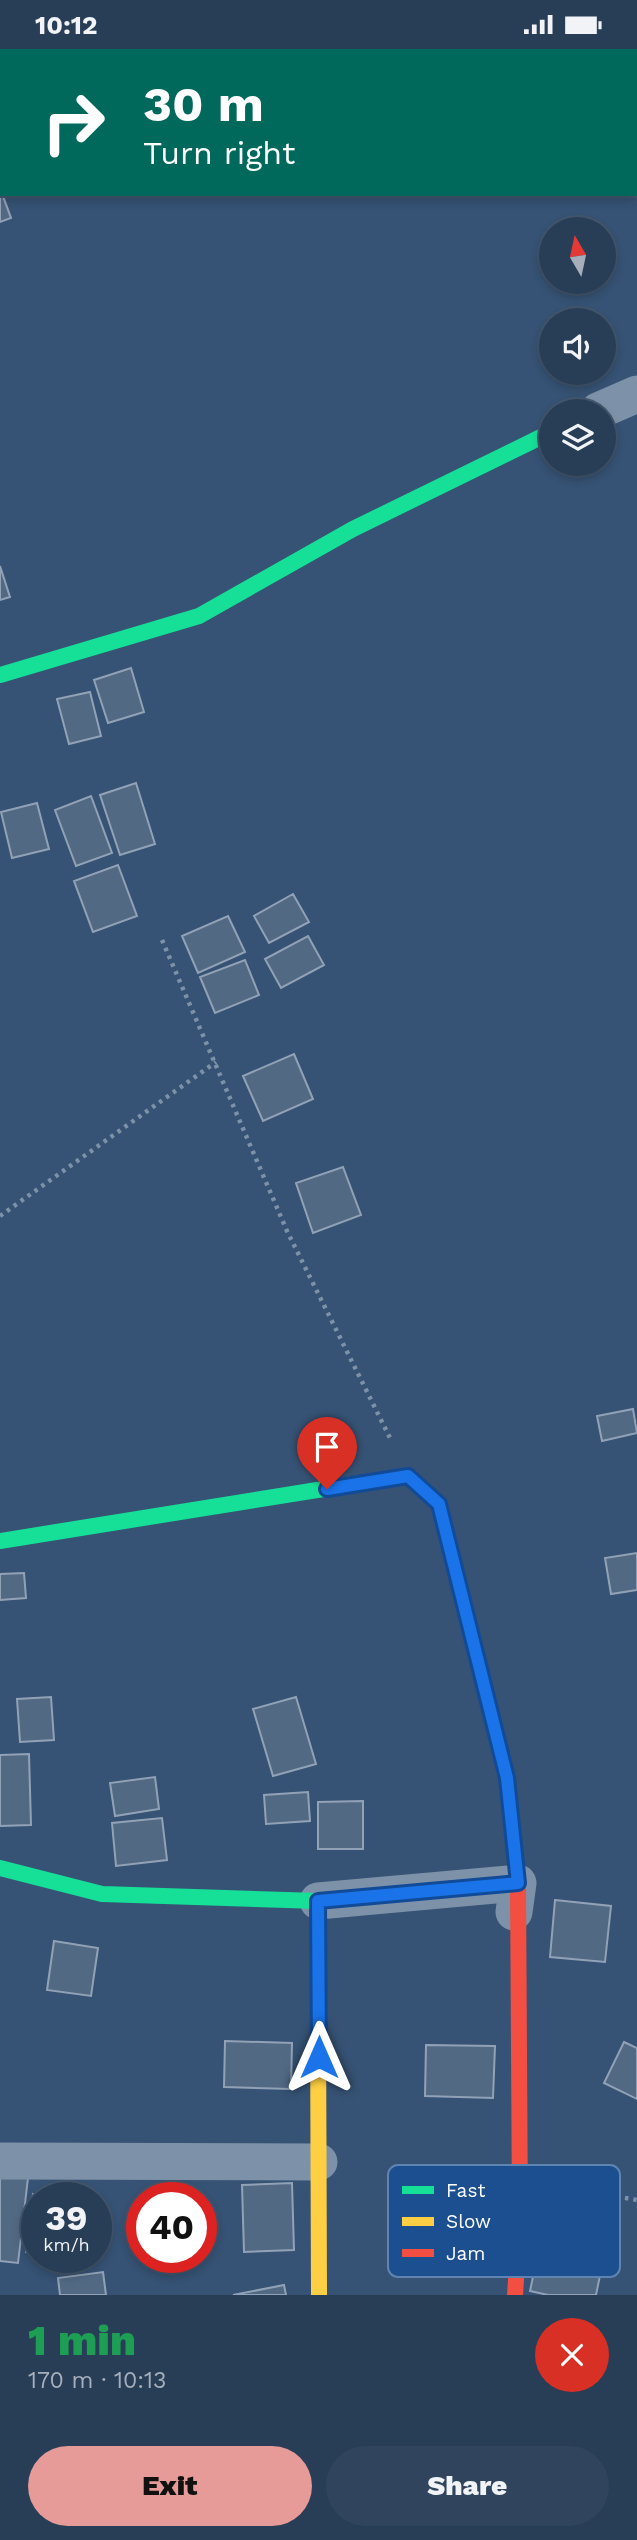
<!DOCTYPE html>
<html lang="en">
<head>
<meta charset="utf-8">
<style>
  :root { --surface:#283e57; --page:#30455d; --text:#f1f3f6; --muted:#a5aeba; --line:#44576d; --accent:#e69b98 }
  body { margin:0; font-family:"Work Sans",sans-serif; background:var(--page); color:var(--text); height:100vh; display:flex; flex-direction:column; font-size:26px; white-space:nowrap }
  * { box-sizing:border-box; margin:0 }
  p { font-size:23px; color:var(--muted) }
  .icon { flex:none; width:38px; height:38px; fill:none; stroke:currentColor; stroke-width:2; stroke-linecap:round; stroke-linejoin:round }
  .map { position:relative; height:2246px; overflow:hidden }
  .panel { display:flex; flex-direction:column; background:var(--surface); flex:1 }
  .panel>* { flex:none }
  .hud { position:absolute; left:0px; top:0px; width:637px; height:147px; box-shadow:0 4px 10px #0003,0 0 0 2px var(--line); background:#00695c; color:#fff; overflow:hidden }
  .needle { width:46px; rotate:351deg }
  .buttons { position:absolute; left:539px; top:168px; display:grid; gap:14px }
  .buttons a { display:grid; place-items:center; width:77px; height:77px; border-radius:50%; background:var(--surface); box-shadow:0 4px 10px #0003,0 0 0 2px var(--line); font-size:35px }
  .speed { position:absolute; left:21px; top:2133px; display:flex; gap:14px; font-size:35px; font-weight:700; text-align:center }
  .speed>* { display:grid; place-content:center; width:91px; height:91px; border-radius:50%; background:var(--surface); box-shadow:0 4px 10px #0003,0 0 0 2px var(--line); line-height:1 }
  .speed small { font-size:18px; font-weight:400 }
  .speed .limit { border:10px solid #d22; background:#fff; color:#111 }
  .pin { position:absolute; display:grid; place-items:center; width:60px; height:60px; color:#fff; margin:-72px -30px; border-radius:50% 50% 50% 0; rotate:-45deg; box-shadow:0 0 7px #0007 }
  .pin .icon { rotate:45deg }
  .me { position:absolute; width:77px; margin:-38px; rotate:0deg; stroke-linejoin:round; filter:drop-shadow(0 0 5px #0008) }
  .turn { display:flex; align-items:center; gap:24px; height:147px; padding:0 28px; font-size:32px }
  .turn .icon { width:91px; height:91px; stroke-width:2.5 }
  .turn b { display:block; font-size:49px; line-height:60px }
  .round { display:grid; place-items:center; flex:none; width:74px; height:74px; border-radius:37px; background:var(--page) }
  .head { display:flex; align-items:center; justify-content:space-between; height:119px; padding:0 28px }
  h1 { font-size:42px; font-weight:800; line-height:52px; color:#1e9e55 }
  .cta { display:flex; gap:14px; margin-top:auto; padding:14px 28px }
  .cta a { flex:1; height:80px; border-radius:42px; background:var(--accent); color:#111; font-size:28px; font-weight:800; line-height:80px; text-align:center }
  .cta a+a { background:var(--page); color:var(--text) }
  .status { display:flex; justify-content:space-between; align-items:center; height:49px; padding:0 35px; background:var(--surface); direction:ltr }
  .status svg { height:19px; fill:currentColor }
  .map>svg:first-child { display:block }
</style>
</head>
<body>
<div class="status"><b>10:12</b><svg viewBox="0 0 49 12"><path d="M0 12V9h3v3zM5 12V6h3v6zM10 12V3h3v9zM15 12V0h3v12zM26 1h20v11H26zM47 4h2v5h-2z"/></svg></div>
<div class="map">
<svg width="637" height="2246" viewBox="0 0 637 2246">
  <rect width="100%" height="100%" fill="#365274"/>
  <path fill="#526984" stroke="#92a2b6" stroke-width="2" d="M0 139 11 169 0 173Z
    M0 517 10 548 0 551Z
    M131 619 144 663 108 674 94 631Z
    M90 643 101 687 69 695 57 650Z
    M136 734 155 795 120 806 100 746Z
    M91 747 112 804 76 817 55 761Z
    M37 754 49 800 12 809 1 763Z
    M118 816 137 867 93 883 74 832Z
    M293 845 309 873 269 894 254 867Z
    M228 867 245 903 198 924 182 887Z
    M308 887 324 916 281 939 265 910Z
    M245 911 259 946 215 964 200 928Z
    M294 1005 313 1050 263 1072 243 1027Z
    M343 1118 361 1166 313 1184 296 1134Z
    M633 1360 637 1384 602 1392 597 1367Z
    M637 1504V1541L611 1545 605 1509Z
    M24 1524 26 1549 0 1551V1525Z
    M51 1648 54 1691 20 1693 17 1650Z
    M296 1648 316 1715 273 1727 253 1660Z
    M29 1705 31 1776 0 1777V1706Z
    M155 1728 159 1760 115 1767 110 1734Z
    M308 1743 310 1772 266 1775 264 1746Z
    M363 1752V1800H318V1753Z
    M162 1769 167 1811 116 1817 112 1774Z
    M555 1851 611 1857 605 1913 550 1908Z
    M54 1892 98 1899 91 1947 47 1941Z
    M225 1992 292 1994 291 2040 224 2038Z
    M624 1993 637 1999V2050L604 2034Z
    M426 1996 495 1997 493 2049 425 2047Z
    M0 2127 28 2129 18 2214 0 2212Z
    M292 2134 294 2201 244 2203 242 2136Z
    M33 2145 62 2149H37V2205L26 2203Z
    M541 2189 605 2202 596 2246H548L530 2242Z
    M103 2223 106 2246H60L58 2229Z
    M284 2236 286 2246H233Z"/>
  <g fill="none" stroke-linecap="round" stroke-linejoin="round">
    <path stroke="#7d92a8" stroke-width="4.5" stroke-dasharray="3.5 5" stroke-linecap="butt" d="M162 891 287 1182 392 1393
      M0 1167 216 1013
      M558 2137 637 2151"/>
    <path stroke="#7d92a8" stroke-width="37" d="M598 362 637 345
      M318 1852 518 1834 514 1863
      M0 2112 319 2113"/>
    <path stroke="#16e098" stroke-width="16" d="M0 626 199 567 353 480 551 383
      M0 1492 336 1438
      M0 1819 102 1845 318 1852V1958"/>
    <path stroke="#ffcf43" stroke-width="16" d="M336 1438 408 1427 439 1455 507 1729 515 1802
      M318 1958 319 2246"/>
    <path stroke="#f24e42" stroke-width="16" d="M515 1802 518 1834 520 2170 515 2246"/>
  </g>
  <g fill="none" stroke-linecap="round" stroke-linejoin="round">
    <g stroke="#114b97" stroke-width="18">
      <path id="route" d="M319 2008 318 1852 518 1834 507 1729 439 1455 408 1427 327 1440"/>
    </g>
    <use href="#route" stroke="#1a73e8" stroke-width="12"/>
  </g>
  <rect x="388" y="2116" width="232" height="112" rx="10" fill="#1b4f8f" stroke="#5f84b1" stroke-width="2"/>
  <rect x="402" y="2137" width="32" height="8" fill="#16e098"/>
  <rect x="402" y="2168" width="32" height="9" fill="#ffcf43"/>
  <rect x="402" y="2200" width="32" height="8" fill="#f24e42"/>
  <g font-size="19" fill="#fff">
    <text x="446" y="2148">Fast</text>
    <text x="446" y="2179">Slow</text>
    <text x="446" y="2211">Jam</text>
  </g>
</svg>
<div class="buttons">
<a><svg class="needle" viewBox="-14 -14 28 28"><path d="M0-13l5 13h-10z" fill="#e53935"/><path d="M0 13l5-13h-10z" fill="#a5aeba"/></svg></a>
<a><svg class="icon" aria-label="sound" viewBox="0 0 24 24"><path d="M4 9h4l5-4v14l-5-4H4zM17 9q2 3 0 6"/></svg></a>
<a><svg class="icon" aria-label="layers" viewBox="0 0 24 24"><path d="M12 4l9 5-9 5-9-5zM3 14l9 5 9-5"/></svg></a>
</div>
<div class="speed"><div>39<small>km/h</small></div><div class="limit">40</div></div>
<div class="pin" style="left:327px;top:1440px;background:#d93025"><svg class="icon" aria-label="arrive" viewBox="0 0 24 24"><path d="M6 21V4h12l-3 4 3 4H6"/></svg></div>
<svg class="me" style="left:319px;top:2008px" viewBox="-20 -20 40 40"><path d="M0-17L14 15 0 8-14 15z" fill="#1a73e8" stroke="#fff" stroke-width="4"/></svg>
<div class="hud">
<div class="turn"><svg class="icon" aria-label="right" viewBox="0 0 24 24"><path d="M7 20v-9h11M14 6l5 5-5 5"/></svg><div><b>30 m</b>Turn right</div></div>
</div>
</div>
<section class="panel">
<div class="head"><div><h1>1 min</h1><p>170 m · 10:13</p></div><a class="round" style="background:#d93025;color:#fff"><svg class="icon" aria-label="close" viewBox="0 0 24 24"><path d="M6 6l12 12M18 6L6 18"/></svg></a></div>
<div class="cta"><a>Exit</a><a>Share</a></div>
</section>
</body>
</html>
